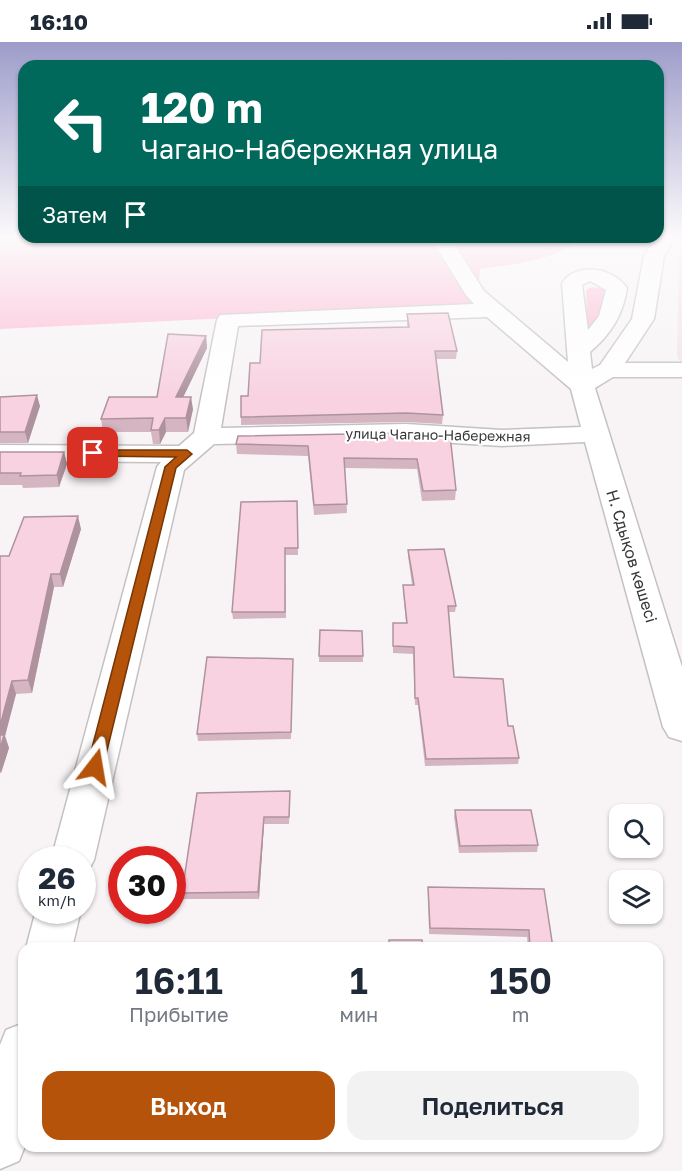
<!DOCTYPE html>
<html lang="ru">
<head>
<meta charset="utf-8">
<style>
  :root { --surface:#fff; --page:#f2f2f3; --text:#1f2937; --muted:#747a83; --accent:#b45309 }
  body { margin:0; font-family:"Golos Text",sans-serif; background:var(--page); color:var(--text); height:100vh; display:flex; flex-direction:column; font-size:22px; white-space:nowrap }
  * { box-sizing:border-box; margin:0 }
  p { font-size:20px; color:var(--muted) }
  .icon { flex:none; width:33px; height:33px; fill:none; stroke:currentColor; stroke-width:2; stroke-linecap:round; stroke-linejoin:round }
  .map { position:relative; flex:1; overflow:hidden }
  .side { position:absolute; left:18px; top:900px; width:645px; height:210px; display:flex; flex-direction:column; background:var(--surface); border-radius:18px; box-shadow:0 2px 4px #0004 }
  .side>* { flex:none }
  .banner { position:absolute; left:18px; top:18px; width:646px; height:183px; border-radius:18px; box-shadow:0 2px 4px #0004; background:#00695c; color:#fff; overflow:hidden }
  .controls { position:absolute; left:609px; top:762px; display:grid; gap:12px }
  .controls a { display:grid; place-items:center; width:54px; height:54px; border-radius:12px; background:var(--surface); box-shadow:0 2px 4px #0004; font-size:30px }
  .speed { position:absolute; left:18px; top:804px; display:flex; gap:12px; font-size:30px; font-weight:700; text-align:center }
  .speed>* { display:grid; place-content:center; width:78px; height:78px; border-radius:50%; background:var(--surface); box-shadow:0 2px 4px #0004; line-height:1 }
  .speed small { font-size:15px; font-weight:400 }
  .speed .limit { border:9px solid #d22; background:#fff; color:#111 }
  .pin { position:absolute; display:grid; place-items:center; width:51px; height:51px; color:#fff; margin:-26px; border-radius:12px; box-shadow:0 3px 9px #0006 }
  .me { position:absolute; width:66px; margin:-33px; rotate:14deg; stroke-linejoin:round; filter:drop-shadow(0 0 4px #0008) }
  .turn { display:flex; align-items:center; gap:21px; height:126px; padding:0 24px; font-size:27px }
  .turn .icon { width:78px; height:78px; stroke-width:2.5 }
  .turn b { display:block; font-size:42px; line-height:51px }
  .then { display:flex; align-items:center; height:57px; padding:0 24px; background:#0003; gap:12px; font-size:22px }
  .eta { display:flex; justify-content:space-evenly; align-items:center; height:102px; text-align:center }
  .eta b { font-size:36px; font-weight:600; line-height:42px }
  .action { display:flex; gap:12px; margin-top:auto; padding:12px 24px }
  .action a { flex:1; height:69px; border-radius:18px; background:var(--accent); color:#fff; font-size:24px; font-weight:600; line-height:69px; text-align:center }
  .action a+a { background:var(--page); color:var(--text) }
  .status { display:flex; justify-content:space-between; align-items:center; height:42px; padding:0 30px; background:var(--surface); direction:ltr }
  .status svg { height:16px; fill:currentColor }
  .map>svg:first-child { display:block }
</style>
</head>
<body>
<div class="status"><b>16:10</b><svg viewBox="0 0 49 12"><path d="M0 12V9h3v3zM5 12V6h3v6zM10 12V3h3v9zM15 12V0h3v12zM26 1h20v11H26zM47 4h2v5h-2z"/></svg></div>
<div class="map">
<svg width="682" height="1129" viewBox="0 0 682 1129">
  <rect width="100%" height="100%" fill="#f8f4f6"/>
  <path fill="#f1e4e9" d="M679 211H682V319H679L677 313Z"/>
  <path fill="#fdb9d4" d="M0 196H580C559 218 510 223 480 227L477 264 0 287Z
    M592 245 607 248 604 268 588 288 586 248Z"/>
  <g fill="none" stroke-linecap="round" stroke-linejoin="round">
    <g stroke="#c5c1c2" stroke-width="3">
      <path id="minor" d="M431 196H450L484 249 568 320 562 241C577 219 614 226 627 246 623 273 611 292 590 310L592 327 600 323 632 277 644 214 656 196H675L664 214 654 277 625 321H682V335H613L595 346 682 625V699L669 695 663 685 585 400 502 404 406 398 214 402 184 428 94 818 87 831 82 832V818H51L157 425 161 420 0 419V403L179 404 194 391 217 278 220 273 474 262 466 253ZM590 239 606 248 599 274 588 288 582 243ZM487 275 571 347 581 385 502 388 406 382 221 386 238 284Z
        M36 868H81L72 906H26Z
        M24 981 25 1104 19 1119 0 1127V1003L6 988Z"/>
    </g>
    <use href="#minor" fill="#fff" fill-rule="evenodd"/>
  </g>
  <path fill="#d5b5c2" d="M407 272 457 309 456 317H436L443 373 442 382 406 380 241 383V375L260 321 407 285Z
    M206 294 207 306 183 355 193 367 188 390H166L160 402H153L151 390H103L101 377 157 355Z
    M0 355 40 364 28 401H0Z
    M406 391 456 448 455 458 422 459 417 427 345 426 347 471 314 473 308 414 237 412 236 402Z
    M0 410H64L67 422 59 445 23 446 22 443H0Z
    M297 459 298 513H285L286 576 233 577 232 570Z
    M81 487 63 545H54L32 651 16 652 5 694 9 706 1 731H0V514H9Z
    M408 508 456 564 455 570H449L454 635 508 684 519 716 518 722 425 724 418 663H415L413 612 393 611V581H406L403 549V543H412L408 514Z
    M320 588 362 589 363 620H319Z
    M293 617 291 697 198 699 197 692Z
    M290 749 289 782H264L259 857H183L182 851Z
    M455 768 538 803 537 810 459 811 454 775Z
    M428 845 544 847 553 906H528L527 895 429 892 428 851Z"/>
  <path fill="#ae939e" d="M206 294 207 306 177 368 176 355Z
    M37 353 40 364 28 401 25 390Z
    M191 355 193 367 188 390 186 376Z
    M165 376 166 390 160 402 159 388Z
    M64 410 67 422 59 445 57 433Z
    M78 474 81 487 63 545 60 532Z
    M51 532 54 545 32 651 28 638Z
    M12 639 16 652 5 694 9 706 1 731 0 728V684Z
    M264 775V782L259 857 258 850Z"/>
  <path fill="#f8d2e1" stroke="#ae939e" stroke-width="1.5" d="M448 271 457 309H435L443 373 406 371 241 375V354H248L250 321H260L262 288 409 285 407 272Z
    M168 292 206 294 176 355H191L186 376H165L159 388H151L153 376 101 377 109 355H157Z
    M37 353 25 390H0V355Z
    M406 391 450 393 456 448 423 449 417 417 344 416 347 462 314 463 308 404 236 402 238 394Z
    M0 410H64L57 433 20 434 21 431H0Z
    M297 459 298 506H285V570H232L241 460Z
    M78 474 60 532H51L28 638 12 639 0 684V514H9L24 475Z
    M444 507 456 564H448L454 635 503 637 508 684H513L519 716 426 717 418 656H415L414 605 393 604V581H407L403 543H414L408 508Z
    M320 588 362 589 363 614H319Z
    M207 615 293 617 291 690 197 692Z
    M0 693H4L0 707Z
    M290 749 289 775H264L258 850 182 851 197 751Z
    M455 768H531L538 803 460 804Z
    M428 845 544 847 553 906H530L529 888 430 886Z
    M389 898H422L423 906H389Z"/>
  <linearGradient id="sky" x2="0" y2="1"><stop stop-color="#9d9cca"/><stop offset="0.55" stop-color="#fcfafb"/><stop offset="1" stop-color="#fcfafb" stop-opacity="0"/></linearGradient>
  <rect width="682" height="355" fill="url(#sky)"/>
  <path fill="#b45309" stroke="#753606" stroke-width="1.5" d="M93 408H187L192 412 176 426 103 725 101 730 95 731 89 730 87 725 165 425 176 415 90 414V409Z"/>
  <g text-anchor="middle" stroke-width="4.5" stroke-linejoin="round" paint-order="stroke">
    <g font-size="14" fill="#393838" stroke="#fff">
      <text transform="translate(438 393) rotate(1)" y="5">улица Чагано-Набережная</text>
    </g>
    <g font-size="16" fill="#393838" stroke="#fff">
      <text transform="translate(632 514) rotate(73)" y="6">Н. Сдықов көшесі</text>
    </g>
  </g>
</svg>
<div class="controls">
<a><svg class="icon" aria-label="search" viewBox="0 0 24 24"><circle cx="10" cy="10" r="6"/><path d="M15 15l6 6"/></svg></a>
<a><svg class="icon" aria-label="layers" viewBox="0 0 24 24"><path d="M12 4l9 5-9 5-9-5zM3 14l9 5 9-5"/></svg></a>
</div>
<div class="speed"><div>26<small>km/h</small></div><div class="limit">30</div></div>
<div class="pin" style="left:93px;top:411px;background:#d93025"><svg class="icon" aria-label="arrive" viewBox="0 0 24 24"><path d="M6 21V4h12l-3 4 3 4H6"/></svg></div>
<svg class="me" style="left:95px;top:725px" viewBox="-20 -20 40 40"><path d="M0-17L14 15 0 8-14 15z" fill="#b45309" stroke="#fff" stroke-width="4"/></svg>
<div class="banner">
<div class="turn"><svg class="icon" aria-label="left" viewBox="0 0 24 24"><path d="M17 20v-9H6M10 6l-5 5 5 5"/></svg><div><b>120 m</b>Чагано-Набережная улица</div></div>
<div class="then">Затем<svg class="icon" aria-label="arrive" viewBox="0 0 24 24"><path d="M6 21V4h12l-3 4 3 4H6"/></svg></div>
</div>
<section class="side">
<div class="eta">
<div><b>16:11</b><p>Прибытие</p></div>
<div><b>1</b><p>мин</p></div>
<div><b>150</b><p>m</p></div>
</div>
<div class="action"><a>Выход</a><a>Поделиться</a></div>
</section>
</div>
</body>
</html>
